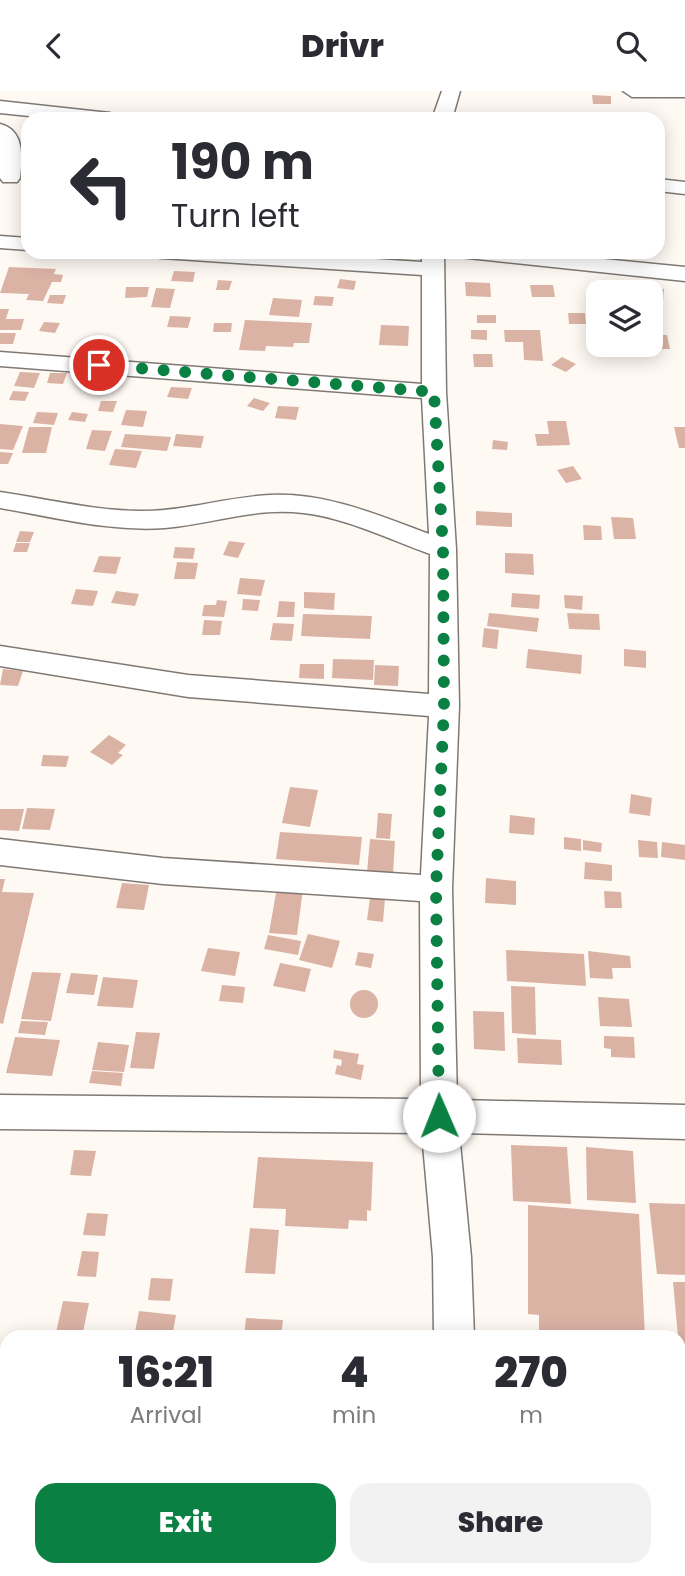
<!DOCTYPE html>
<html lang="en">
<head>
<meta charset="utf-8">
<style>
  :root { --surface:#fff; --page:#f2f2f3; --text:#2b2b33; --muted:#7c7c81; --accent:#0b8043 }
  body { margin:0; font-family:Poppins,sans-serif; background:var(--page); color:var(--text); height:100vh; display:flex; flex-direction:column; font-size:26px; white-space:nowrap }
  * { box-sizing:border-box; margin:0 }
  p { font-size:23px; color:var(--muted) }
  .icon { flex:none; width:38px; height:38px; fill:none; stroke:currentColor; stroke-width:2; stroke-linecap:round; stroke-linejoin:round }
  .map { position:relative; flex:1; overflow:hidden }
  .panel { position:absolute; left:0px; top:1239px; width:686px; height:247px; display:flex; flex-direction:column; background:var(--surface); border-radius:21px 21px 0 0; box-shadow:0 4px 18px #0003 }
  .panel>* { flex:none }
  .banner { position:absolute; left:21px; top:21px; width:644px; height:147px; border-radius:21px; box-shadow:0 4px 18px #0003; background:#fff; color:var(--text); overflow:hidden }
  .fabs { position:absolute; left:586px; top:189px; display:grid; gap:14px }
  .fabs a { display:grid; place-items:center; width:77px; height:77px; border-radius:14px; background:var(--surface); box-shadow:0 4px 18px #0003; font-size:35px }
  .pin { position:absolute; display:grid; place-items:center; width:60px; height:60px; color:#fff; margin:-30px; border:4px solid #fff; border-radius:50%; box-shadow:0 2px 7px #0007 }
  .me { position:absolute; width:77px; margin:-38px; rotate:359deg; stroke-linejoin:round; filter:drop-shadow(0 0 5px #0008) }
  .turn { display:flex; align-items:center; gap:24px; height:147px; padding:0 35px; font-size:32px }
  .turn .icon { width:91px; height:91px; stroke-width:2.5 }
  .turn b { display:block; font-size:49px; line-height:60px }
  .eta { display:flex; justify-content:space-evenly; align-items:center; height:119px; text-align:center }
  .eta b { font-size:42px; font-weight:800; line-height:49px }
  .cta { display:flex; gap:14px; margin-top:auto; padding:14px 35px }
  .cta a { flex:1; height:80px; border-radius:21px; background:var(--accent); color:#fff; font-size:28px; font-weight:800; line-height:80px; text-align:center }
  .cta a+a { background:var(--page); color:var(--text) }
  header { display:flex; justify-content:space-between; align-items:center; height:91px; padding:0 35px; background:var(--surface); font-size:32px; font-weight:800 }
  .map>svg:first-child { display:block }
</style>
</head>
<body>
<header><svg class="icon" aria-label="back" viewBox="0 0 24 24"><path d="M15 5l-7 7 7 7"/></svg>Drivr<svg class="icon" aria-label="search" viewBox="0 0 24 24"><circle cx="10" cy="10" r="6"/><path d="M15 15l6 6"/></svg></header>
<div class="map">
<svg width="685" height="1485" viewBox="0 0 685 1485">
  <rect width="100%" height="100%" fill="#fff9f4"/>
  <path fill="#dbb3a5" d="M592 4 611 5V13H593Z
    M9 176 56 178 54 183 63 184 61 191H52L43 210 26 209 29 203 0 202Z
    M174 180 195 181 193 191 171 190Z
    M340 188 356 190 354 199 337 197Z
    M218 189 232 190 229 199H216Z
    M465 191 490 192 491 206 466 205Z
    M631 191 650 192V200L631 199Z
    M530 194H553L555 206H532Z
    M126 196H149L147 206 125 207Z
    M156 197 175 198 170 217 151 216Z
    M652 197 664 198 663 210 651 209Z
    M50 204H66L63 213 47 212Z
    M315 205 334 206 332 215 313 214Z
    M273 207 302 209 299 226 269 224Z
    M0 218H9L6 228H24L21 239H0Z
    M568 222H585L586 233H569Z
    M477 224H496V232H477Z
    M170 225 191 226 188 237 167 236Z
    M245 229 312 232 309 252H294L293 256 266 255 265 260 239 259Z
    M44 231 60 232 55 242 39 240Z
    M214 232H232L231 241H213Z
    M381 234 409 235 408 255 379 254Z
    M471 239H487V249L471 248Z
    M504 239H540L543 270 524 269 523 251H505Z
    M0 242H16L13 253H0Z
    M651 244H667L670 258H649Z
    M587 247H598V254H615L616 259H589Z
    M473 263H492L493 276H474Z
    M562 266 576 273 566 281 551 274Z
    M20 281 40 282 34 297 14 295Z
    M50 282H67L63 293 47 292Z
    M171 296 192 297 188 308 167 306Z
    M13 300 29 301 25 310 9 309Z
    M254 307 270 312 263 320 247 315Z
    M101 310H117L113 321 98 320Z
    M278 315 299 316 296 329 275 327Z
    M126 319 147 320 143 336 121 334Z
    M37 321 58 322 54 334 33 332Z
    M72 321 88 323 85 331 68 329Z
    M547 330H566L570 354 537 355 535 343H549Z
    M0 333 23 335 13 359 0 358Z
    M29 336H52L46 362H22Z
    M674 336H685V357H679Z
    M92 339 112 340 105 360 86 358Z
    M125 343 171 346 167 360 121 356Z
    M176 343 204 345 201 357 173 355Z
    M493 349 508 351 507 359 492 358Z
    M115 358 142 360 136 377 109 374Z
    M0 361 13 362 8 373H0Z
    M573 375 582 388 566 392 557 379Z
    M476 420 512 422V436L476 434Z
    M611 426 633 427 636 448H614Z
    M583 434 601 435 602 449H584Z
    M20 440 34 441 30 451H16Z
    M229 450 245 452 238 467 223 464Z
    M16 452H30L27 461H13Z
    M175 456 195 457 193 468 173 467Z
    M505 462 533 463 534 484 505 482Z
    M99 465 121 466 116 483 93 481Z
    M177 471 198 472 195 488H174Z
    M240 487 265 489 261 505 237 503Z
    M76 498 98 500 93 515 71 513Z
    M116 500 139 503 135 515 111 512Z
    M304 501 335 502 334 519 304 517Z
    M512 502 540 504 539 518 511 516Z
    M564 504 583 505 582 519 565 517Z
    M243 508 260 509 258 520 242 519Z
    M217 509 227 510 224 526 202 525 204 514H216Z
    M279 510 295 511 294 526H277Z
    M489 522 539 527 537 541 487 535Z
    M567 522 599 523 600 539 569 538Z
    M303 523 372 525 370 548 301 545Z
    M204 529 222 530 220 544H202Z
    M273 532 294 533 292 550 270 549Z
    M484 537 499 539 497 558 482 556Z
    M528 558 582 564 581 583 526 577Z
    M624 558 646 560V577L624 575Z
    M333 568 374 569 373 589 332 587Z
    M300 573H324V588L299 587Z
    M375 574 399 575 398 595 374 594Z
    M3 578 23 580 18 595 0 594Z
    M109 644 126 654 118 662 123 664 112 674 90 661Z
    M43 664 69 665 66 676 41 675Z
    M290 696 318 699 310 736 282 732Z
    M631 703 652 707 650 725 629 722Z
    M27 717 55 718 50 739 22 738Z
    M0 718H24L19 740 0 739Z
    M378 722 392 723 390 748 376 747Z
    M510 724 535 727 534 744 509 742Z
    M280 741 362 746 359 774 276 768Z
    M564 746 581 748V760L564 758Z
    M370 748 395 750 393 783 367 781Z
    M583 749 602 752 601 761 583 759Z
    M638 749 657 751 658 767 639 766Z
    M662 751 685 754V769L661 766Z
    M585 771 612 774V790L584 788Z
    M486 787 516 790V814L485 812Z
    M0 788H5L2 801 34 802 3 933 0 932Z
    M122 792 149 794 144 819 116 817Z
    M277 796 303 798 297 844 269 842Z
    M604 800 621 801 622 817H605Z
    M370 807 385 808 383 831 367 829Z
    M308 843 340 850 332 877 299 869Z
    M268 844 301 850 298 864 264 858Z
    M208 857 240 861 235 885 201 880Z
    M506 859 584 863 586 895 507 890Z
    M588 860 630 865 631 877H612L613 888 590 887Z
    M358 861 374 863 371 877 355 874Z
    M280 872 311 878 305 901 273 895Z
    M32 881 61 882 51 930 21 928Z
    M71 882 98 884 94 904 66 902Z
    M103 886 138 889 133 917 97 915Z
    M222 894 245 896 243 912 219 910Z
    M511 895 535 896 536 944 512 942Z
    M350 913a14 14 0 1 1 28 0a14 14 0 1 1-28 0Z
    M598 906 629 908 632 936 600 935Z
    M473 920 504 921 505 960 474 958Z
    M21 930 48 931 45 944 18 942Z
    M136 941 160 942 154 978 130 977Z
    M604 945 634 946 635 967 611 966V958L604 957Z
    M15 946 60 949 52 985 6 982Z
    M517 947 561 949 562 974 518 972Z
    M98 951 129 954 124 981 92 979Z
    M334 959 359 963 357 973 364 974 361 989 335 983 337 974 341 975 342 969 333 967Z
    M92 980 123 982 121 995 89 992Z
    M511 1054 567 1056 571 1113 513 1110Z
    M586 1056 633 1060 636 1112 587 1109Z
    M74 1059 96 1060 91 1085 70 1084Z
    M258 1066 373 1071 371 1120 367 1119V1130L349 1129 348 1138 285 1135 286 1118 253 1117Z
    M649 1112 685 1113V1184L657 1183Z
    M528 1114 639 1123 645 1246H579L539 1242V1224L528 1223Z
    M87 1122 108 1123 105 1145 83 1144Z
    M250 1137 279 1139 275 1183 245 1182Z
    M82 1160 99 1161 96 1186 77 1185Z
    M151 1187 173 1188 170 1210 148 1209Z
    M673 1191H685V1279L681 1278Z
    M63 1210 89 1212 82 1246H55Z
    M139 1220 176 1224 172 1246H134Z
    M246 1227 283 1229 281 1246H244Z
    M19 1479H50L55 1480 54 1485H17Z
    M72 1479H213L212 1481 228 1483 71 1485Z
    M588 1479H624V1485H589Z"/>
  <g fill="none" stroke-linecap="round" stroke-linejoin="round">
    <g stroke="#807973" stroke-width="3">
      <path id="street" d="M442 0H460L452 28H432Z
        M623 0H685V6H632Z
        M0 10 110 22 120 28H58L0 22Z
        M0 33C25 39 22 67 20 87L17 91H3L0 87Z
        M658 88 685 91V103L658 100Z
        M0 145 28 147V159L0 157Z
        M151 161H265L422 171V161H444L446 301 456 458 459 615 452 798 457 1009 685 1014V1048L459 1042 471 1166 474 1246H434L433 1166 422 1042 0 1038V1004L421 1008 420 810 163 793 0 774V748L163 767 421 784 429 625 188 606 0 575V555L188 584 429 603 430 463C388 448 347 427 303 422 256 416 211 433 165 437 109 441 54 426 0 417V401C47 408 95 420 143 420 186 420 227 406 270 404 325 401 378 424 429 443L422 307 0 275V261L422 293V184L162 167 154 166Z
        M457 161H532L685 176V190L468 167 460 166Z
        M434 1479H478V1485H434Z"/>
    </g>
    <use href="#street" fill="#fff" fill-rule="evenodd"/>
  </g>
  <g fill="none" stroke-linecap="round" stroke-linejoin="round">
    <path stroke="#0b8043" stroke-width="12" stroke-dasharray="0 21.6" d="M99 274 434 301 443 458 444 615 436 798 439 1025"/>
  </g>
</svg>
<div class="fabs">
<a><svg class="icon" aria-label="layers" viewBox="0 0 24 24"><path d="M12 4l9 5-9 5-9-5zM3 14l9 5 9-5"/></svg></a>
</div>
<div class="pin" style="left:99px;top:274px;background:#d93025"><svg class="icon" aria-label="arrive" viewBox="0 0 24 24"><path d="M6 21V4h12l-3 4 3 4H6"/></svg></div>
<svg class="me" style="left:439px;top:1025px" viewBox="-20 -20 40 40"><circle r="19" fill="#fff"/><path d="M0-13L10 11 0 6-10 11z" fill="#0b8043"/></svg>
<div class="banner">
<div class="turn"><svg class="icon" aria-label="left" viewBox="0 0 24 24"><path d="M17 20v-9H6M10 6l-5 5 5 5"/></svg><div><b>190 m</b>Turn left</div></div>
</div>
<section class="panel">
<div class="eta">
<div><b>16:21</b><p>Arrival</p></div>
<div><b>4</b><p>min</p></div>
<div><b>270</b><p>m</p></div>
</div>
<div class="cta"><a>Exit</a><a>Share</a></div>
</section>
</div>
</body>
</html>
